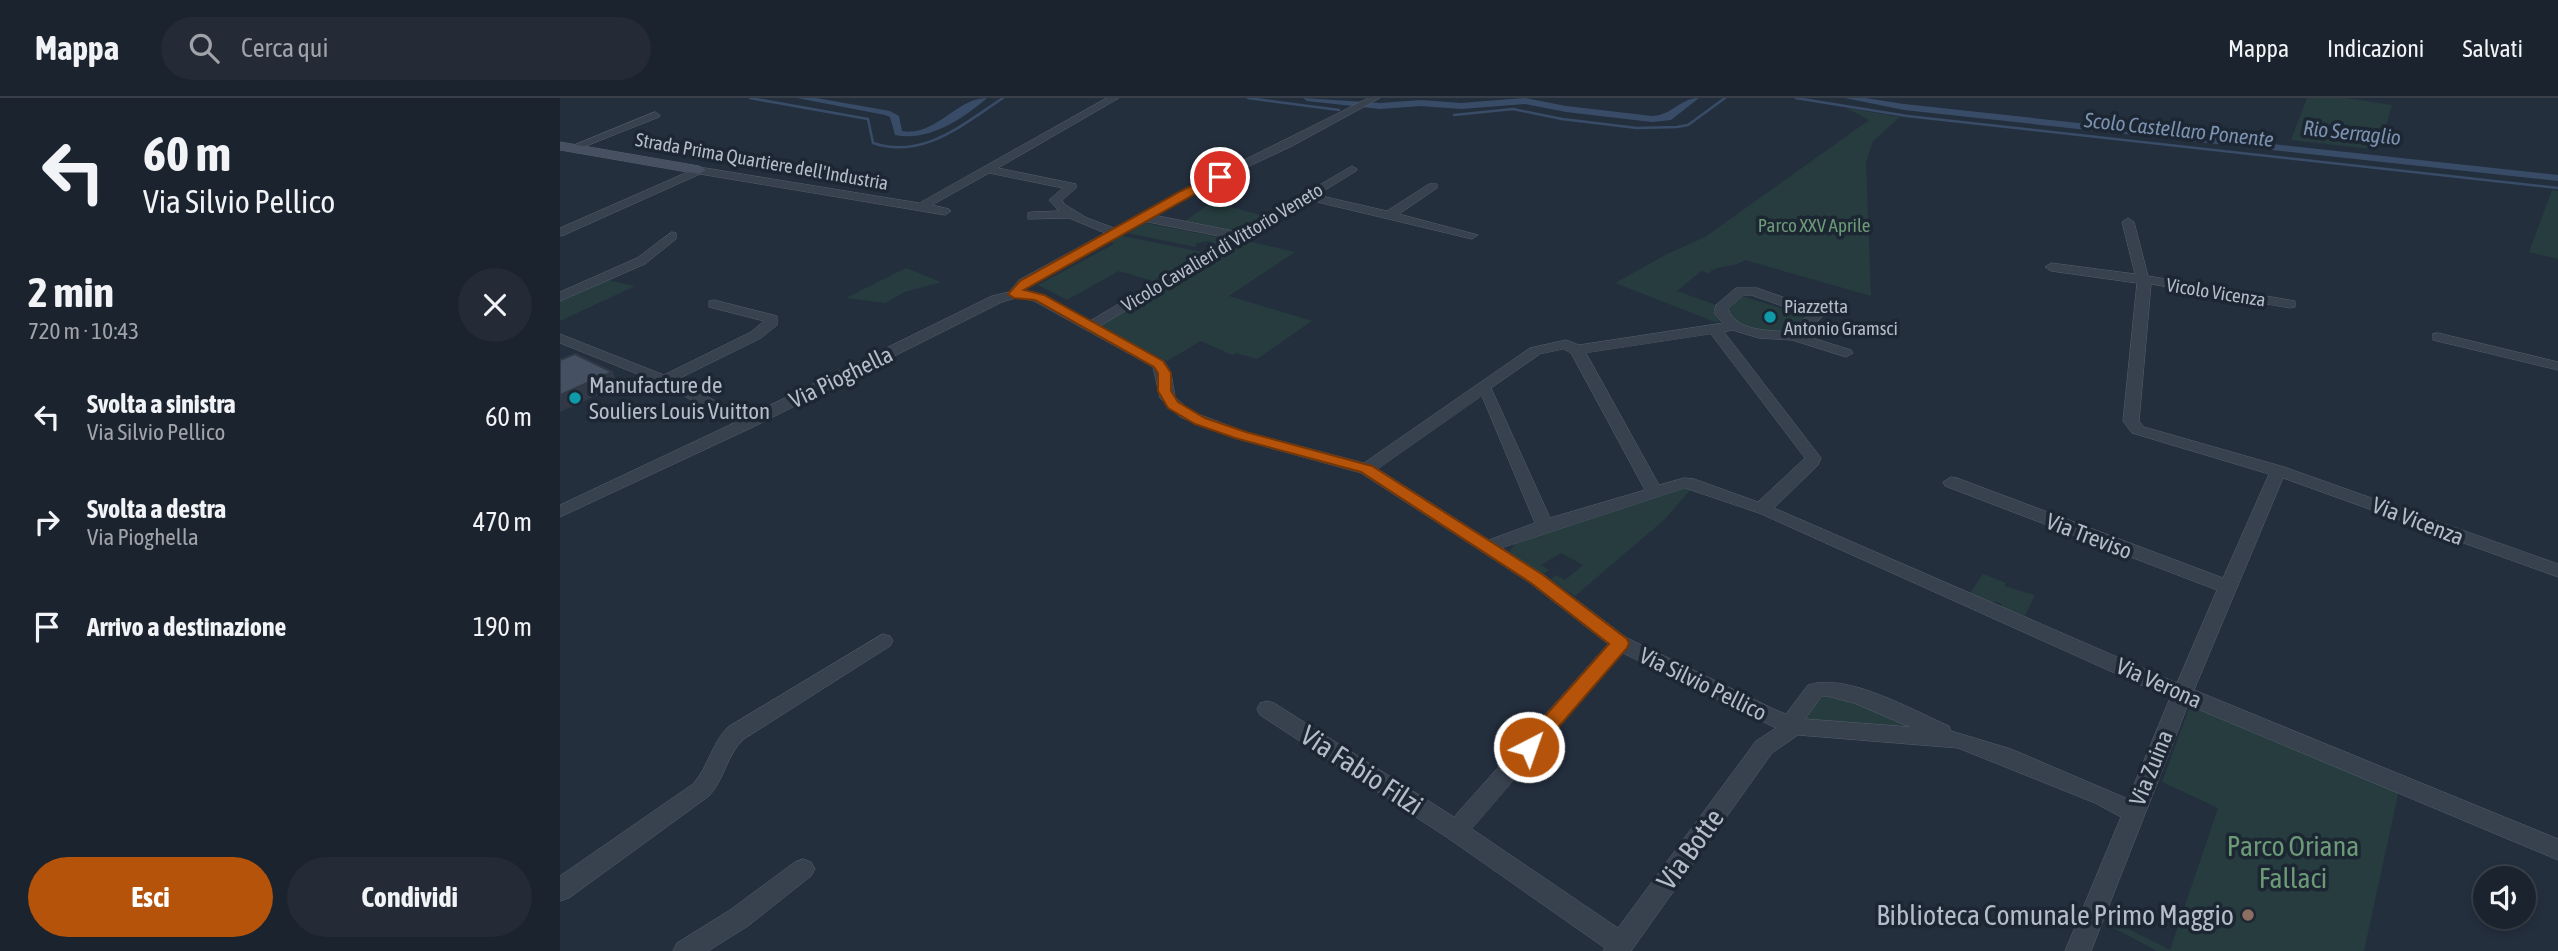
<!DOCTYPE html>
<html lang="it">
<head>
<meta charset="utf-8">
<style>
  :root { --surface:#1b232e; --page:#242b36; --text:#f1f3f6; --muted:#a0a4aa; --line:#39404a; --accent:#b45309 }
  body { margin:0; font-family:"Asap Condensed",sans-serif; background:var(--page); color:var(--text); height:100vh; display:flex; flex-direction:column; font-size:26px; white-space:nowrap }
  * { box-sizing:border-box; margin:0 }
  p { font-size:23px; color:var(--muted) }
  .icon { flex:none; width:38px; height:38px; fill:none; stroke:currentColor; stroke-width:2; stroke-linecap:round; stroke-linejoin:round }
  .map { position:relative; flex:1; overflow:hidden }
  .side { display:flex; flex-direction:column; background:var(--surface); width:560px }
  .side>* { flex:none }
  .top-card { background:#1b232e; color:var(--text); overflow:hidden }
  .tools { position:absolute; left:1913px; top:768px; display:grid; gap:14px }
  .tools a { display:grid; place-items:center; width:63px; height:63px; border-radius:50%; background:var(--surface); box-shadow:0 4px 10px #0003,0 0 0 2px var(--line); font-size:35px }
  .pin { position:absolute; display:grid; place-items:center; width:60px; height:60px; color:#fff; margin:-30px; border:4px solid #fff; border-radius:50%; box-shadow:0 2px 7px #0007 }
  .me { position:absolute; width:77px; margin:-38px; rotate:41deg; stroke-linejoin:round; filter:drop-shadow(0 0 5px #0008) }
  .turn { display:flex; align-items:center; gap:24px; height:147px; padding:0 28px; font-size:32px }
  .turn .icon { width:91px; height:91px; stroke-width:2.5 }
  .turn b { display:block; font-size:49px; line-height:60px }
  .round { display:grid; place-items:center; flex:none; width:74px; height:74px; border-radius:37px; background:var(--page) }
  .headline { display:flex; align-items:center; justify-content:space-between; height:119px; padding:0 28px }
  h1 { font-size:42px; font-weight:700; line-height:52px }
  .button { display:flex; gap:14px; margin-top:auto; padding:14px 28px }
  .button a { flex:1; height:80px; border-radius:42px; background:var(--accent); color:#fff; font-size:28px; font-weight:700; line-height:80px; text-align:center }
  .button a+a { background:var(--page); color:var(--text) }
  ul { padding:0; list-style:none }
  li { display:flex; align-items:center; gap:21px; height:105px; padding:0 28px }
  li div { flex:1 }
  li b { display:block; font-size:26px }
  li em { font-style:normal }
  header { display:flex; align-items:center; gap:42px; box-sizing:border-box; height:98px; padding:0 35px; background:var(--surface); border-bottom:2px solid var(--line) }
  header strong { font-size:33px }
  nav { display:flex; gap:38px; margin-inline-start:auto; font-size:24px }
  .search { width:490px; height:63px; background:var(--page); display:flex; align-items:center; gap:18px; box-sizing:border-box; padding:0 24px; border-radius:38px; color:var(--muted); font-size:26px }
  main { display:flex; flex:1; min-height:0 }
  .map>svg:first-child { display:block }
</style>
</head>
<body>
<header>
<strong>Mappa</strong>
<div class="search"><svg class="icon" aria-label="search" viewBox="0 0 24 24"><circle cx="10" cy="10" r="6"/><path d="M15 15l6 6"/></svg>Cerca qui</div>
<nav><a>Mappa</a><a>Indicazioni</a><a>Salvati</a></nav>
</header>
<main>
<section class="side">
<div class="top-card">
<div class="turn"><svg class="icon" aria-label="left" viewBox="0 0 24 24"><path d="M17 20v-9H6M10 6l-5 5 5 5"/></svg><div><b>60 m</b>Via Silvio Pellico</div></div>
</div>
<div class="headline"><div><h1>2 min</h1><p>720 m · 10:43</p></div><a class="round"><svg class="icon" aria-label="close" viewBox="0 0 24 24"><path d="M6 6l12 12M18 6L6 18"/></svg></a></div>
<ul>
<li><svg class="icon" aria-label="left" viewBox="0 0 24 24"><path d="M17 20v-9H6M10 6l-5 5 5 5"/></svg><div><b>Svolta a sinistra</b><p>Via Silvio Pellico</p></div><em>60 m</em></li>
<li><svg class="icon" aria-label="right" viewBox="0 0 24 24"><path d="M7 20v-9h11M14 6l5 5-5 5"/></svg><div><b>Svolta a destra</b><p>Via Pioghella</p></div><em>470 m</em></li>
<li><svg class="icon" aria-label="arrive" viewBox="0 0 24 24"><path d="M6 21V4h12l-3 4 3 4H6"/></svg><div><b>Arrivo a destinazione</b></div><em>190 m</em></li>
</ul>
<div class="button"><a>Esci</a><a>Condividi</a></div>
</section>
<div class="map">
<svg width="1998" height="853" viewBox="0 0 1998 853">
  <rect width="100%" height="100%" fill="#242f3e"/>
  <path fill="#263c3f" d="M1747 0H1786L1832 7 1819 52 1731 42Z
    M1286 10 1340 19 1313 43 1306 64 1311 198 1185 162C1174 170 1159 166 1149 175L1141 173 1117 193 1156 207 1153 214 1162 223 1155 224 1055 185 1107 156 1145 139 1309 22Z
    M1992 92 1998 93V161L1969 154Z
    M652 104 705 118 677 133 625 123Z
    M586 125 663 140 665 142 660 147 648 143 637 145 635 149 567 135Z
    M562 138 647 155 613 175 609 174 593 183 559 173 507 202 478 187 554 146 551 144Z
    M682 142 735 154 669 198 752 223 697 261 676 255 672 257 641 243 607 263 541 229V227Z
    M346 170 381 184 345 194 325 205 286 200Z
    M48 182 75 188 0 223V201Z
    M1182 198 1249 219 1234 233 1204 234 1178 225 1165 212Z
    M1120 391H1131L1105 421 1015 498 991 481 996 477 1005 482 1023 467 1001 455 981 467 989 472 983 476 950 454 956 444Z
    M1423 476 1446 485 1444 488 1475 497 1465 518 1440 509 1442 506 1434 503 1432 505 1410 495Z
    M1271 595 1365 631 1246 624 1242 619 1263 598Z
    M1631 605 1839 692 1804 853H1597L1548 827 1549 821 1610 852 1658 710 1602 684Z"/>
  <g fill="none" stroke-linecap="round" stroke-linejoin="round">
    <path stroke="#394c67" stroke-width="2.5" d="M190 0 308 21 313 45C363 62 403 26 443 0
      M688 0 779 12
      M1236 0 1347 18 1998 90
      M894 17 953 11 1002 21 1077 30 1117 29 1128 27 1165 0"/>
    <path fill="#394c67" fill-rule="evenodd" d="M237 0H256L330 13 339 18 342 33C376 39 396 0 427 0 403 21 368 44 335 37L330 19 325 17Z
      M743 0 820 5 861 2 901 5 965 0 1006 8 1092 18C1113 17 1120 0 1139 0L1111 22 1092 24 1006 14 965 6 901 11 861 8 820 11 747 3Z
      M1285 0H1305L1344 6 1998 77V83L1344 12Z"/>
    <g stroke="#565f6c" stroke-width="1">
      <path id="street" d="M547 0H559L438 70 516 86V90L502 102 504 106 527 120 554 130C637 83 723 44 808 0H820L732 48 628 97 593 117 679 134 792 68 797 71 796 73 757 97 827 113 869 86H877V90L839 116 918 137 912 141 749 102 540 228 604 263 611 275 615 299 630 313 686 334 804 365 970 250 1006 242 1019 247 1163 225 1154 215 1156 207 1176 190H1197L1262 213V219L1243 237 1291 252 1293 255 1286 259 1232 242 1199 240 1172 232 1164 234 1261 360 1258 367 1214 410 1617 585 1657 492 1385 388 1383 384 1391 379 1397 380 1663 480 1709 376 1572 335 1563 323 1577 185 1491 173 1485 169 1491 165 1575 176 1562 124 1568 120 1574 124 1588 178 1735 203V209L1730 210 1591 186 1579 323 1584 329 1724 369 1998 466V479L1723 380 1634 592 1998 741V762L1628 607 1531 853H1505L1561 719 1535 705 1398 650 1238 637 1212 655 1071 853H1043L1045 850 888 740 700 617 697 611 700 605 707 603 714 605 894 719 1048 546 970 485 801 375 674 340 620 319 600 300 593 269 474 203 459 199 442 204 193 329 0 419V407L174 325 100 285 0 245V236L104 277 191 234 204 223 149 209V203L154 202 217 218V227L201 240 116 282 186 319 432 198 449 194 459 182 545 135 509 120 468 121V115L472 114 499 113 489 102 503 90 429 75 372 107 389 111 391 113 385 117 140 76 4 137 0 138V130L139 69 359 105ZM583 123 669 140 530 223 484 197 464 192ZM1184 197H1191L1248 217 1230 234C1209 232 1176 234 1168 211ZM1151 236 1245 360 1198 404 1134 381 1124 380 1099 387 1026 255ZM1004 251 1011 255 1085 392 990 420 931 290 980 256ZM922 298 975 425 929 442 818 371ZM1125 390 1199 415 1610 600 1568 701 1451 651 1391 633 1389 628C1352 612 1287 574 1248 587L1226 616 1218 613 1067 540 984 477 942 450ZM1063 555 1216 630 1196 643 1058 830 912 731ZM1267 598 1294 605 1350 629 1245 621 1261 599Z
        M95 14 100 17 99 19 16 52 7 50Z
        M112 134 116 135V141L85 166 0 203V194L77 160Z
        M1878 235 1998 264V272L1873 242V236Z
        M323 536 330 538 333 543 330 548 184 641C166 657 165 681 149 698L9 800 0 803V778L133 686C149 668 151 646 168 629Z
        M243 761 251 764 255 771 251 778 188 828 148 853H113L117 845 170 812 235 764Z"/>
    </g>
    <g stroke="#565f6c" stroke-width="1">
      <path id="secondary" d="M0 44 139 68 146 72 139 76 0 52Z"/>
    </g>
    <use href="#street" fill="#38414e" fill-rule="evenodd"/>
    <use href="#secondary" fill="#465061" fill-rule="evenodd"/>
  </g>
  <path fill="#303945" d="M52 274 60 287 0 314V297Z"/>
  <path fill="#455162" stroke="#303945" stroke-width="2" d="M15 256 52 274 0 297V262Z"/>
  <path fill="#b45309" stroke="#753606" stroke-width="2" d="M656 76 665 79 464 192 484 197 603 263 611 275V293L618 304 645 320 686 334 812 368 983 477 1067 541 1069 545 1067 550 976 655 969 657 962 655 959 649 962 644 1049 546 971 485 801 374 675 340 635 326 608 310 598 293V275L594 269 475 202 454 200 448 196 460 183 621 93Z"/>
  <g fill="#0f9aa8" stroke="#1d2633" stroke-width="2.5">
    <circle cx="1210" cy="219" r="7"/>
    <circle cx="15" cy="300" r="7"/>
  </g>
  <circle fill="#8d6e63" stroke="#1d2633" stroke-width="2.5" cx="1688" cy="817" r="7"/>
  <g text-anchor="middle" stroke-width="7" stroke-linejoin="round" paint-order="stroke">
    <g font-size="19" fill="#b4bcc9" stroke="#1d2633">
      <text transform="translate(202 63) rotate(10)" y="7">Strada Prima Quartiere dell'Industria</text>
      <text transform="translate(662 149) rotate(-31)" y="7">Vicolo Cavalieri di Vittorio Veneto</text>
      <text transform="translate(1656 194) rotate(9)" y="7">Vicolo Vicenza</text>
    </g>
    <g font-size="19" fill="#6b9a76" stroke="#1d2633">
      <text x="1254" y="134">Parco XXV Aprile</text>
    </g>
    <g font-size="19" fill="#b4bcc9" stroke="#1d2633" text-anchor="start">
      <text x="1224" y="215">Piazzetta<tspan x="1224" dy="22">Antonio Gramsci</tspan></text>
    </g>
    <g font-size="21" font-style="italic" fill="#7c92b1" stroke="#1d2633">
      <text transform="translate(1619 32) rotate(6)" y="7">Scolo Castellaro Ponente</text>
      <text transform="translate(1792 35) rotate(6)" y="7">Rio Serraglio</text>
    </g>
    <g font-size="23" fill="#b4bcc9" stroke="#1d2633">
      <text transform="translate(281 279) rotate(-26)" y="8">Via Pioghella</text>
      <text transform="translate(1858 423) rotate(21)" y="8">Via Vicenza</text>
      <text transform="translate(1529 438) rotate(21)" y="8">Via Treviso</text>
      <text transform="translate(1599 585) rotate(24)" y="8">Via Verona</text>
      <text transform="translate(1143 586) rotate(26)" y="8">Via Silvio Pellico</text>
      <text transform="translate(1591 670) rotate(-68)" y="8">Via Zuina</text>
    </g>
    <g font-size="23" fill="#b4bcc9" stroke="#1d2633" text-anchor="start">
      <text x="29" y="295">Manufacture de<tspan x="29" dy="26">Souliers Louis Vuitton</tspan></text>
    </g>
    <g font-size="28" fill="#b4bcc9" stroke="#1d2633">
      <text transform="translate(802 672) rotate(33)" y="10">Via Fabio Filzi</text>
      <text transform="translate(1130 751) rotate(-54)" y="10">Via Botte</text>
    </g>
    <g font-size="28" fill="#6b9a76" stroke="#1d2633">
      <text x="1733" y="758">Parco Oriana<tspan x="1733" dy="32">Fallaci</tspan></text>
    </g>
    <g font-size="28" fill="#b4bcc9" stroke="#1d2633" text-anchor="end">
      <text x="1674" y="827">Biblioteca Comunale Primo Maggio</text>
    </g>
  </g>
</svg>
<div class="tools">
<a><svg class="icon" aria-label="sound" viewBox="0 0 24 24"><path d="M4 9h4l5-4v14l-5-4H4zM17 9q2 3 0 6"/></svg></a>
</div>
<div class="pin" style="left:660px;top:79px;background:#d93025"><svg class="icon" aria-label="arrive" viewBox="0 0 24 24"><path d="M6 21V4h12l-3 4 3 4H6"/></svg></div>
<svg class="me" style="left:969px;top:649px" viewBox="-20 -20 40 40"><circle r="17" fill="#b45309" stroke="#fff" stroke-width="3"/><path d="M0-11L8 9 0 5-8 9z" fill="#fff"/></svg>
</div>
</main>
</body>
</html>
